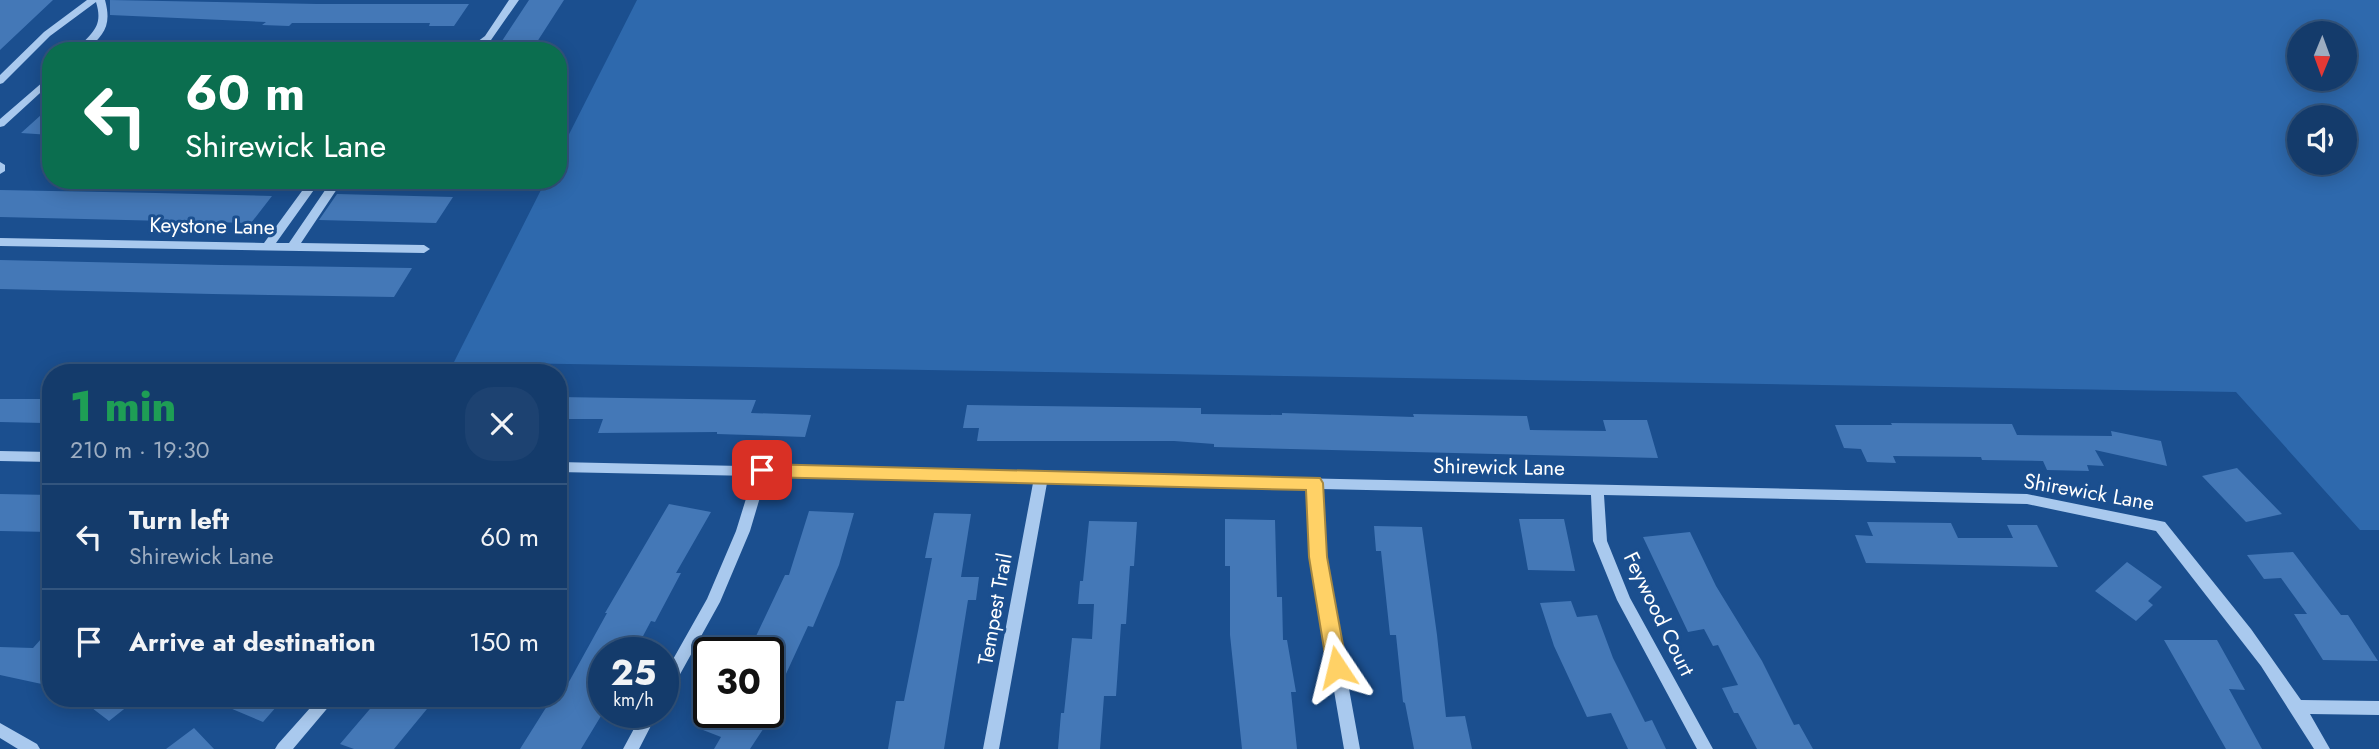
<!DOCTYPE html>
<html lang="en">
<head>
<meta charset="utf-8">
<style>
  :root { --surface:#143b6b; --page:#1d4271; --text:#f1f3f6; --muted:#9dadc1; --line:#33557e }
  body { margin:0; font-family:Jost,sans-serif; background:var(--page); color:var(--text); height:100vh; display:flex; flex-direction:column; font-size:26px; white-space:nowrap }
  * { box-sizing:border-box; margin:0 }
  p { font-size:23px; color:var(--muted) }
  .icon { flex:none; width:38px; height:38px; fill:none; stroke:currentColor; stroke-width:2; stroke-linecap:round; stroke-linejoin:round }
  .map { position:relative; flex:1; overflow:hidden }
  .drawer { position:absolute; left:42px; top:364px; width:525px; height:343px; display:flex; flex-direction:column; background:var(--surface); border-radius:28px; box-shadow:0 4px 18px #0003,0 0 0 2px var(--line) }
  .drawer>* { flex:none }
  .top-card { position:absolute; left:42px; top:42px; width:525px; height:147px; border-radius:28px; box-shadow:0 4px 18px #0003,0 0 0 2px var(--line); background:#0b6e4f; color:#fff; overflow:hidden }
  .needle { width:46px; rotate:181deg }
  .tools { position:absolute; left:2287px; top:21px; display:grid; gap:14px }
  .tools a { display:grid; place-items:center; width:70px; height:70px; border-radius:50%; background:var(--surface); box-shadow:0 4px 18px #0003,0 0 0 2px var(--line); font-size:35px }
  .speed { position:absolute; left:588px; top:637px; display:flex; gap:14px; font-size:35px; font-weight:700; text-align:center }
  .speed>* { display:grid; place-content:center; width:91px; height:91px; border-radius:50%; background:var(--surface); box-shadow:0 4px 18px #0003,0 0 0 2px var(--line); line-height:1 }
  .speed small { font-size:18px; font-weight:400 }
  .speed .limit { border:4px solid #111; border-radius:10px; background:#fff; color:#111 }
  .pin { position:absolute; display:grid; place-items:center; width:60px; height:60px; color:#fff; margin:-30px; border-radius:14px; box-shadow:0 4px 10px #0006 }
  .me { position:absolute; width:77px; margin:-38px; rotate:350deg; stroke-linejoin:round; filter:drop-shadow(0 0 5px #0008) }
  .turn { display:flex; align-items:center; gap:24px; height:147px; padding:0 28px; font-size:32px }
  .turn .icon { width:91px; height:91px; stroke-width:2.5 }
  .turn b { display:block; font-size:49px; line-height:60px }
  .round { display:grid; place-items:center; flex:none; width:74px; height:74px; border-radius:28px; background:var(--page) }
  .overview { display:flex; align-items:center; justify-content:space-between; height:119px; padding:0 28px }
  h1 { font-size:42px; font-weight:800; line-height:52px; color:#1e9e55 }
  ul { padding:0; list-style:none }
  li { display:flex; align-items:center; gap:21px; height:105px; padding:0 28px; border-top:2px solid var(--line) }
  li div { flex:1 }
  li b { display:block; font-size:26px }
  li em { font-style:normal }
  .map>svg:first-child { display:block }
</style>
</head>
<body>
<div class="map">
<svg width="2379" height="749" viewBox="0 0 2379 749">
  <rect width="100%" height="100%" fill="#1b4f8f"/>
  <path fill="#2e69ad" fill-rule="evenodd" d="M637 0H2379V530H2360L2236 392 454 362 546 180H558V156ZM2300 33H2345V79H2300ZM2300 117H2345V163H2300Z"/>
  <path fill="#4478b7" d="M0 0H53L0 50Z
    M110 0 317 4H469L454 26H429L430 23H292L289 26 262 25 266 22 110 15Z
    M529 0H564L535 45 500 44Z
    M51 106V135L21 133Z
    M0 190 156 193 272 196 251 223 0 217Z
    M337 194 453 197 436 223 319 220Z
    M0 260 221 265 412 268 394 297 212 294 0 289Z
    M558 397 756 400 751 413 811 415 805 437 717 434V432L598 433 603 419H558Z
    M0 399H51V414L44 423 0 422Z
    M967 405 1201 408V414L1282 415V413L1414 417 1413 414 1527 416 1530 430 1606 431 1603 420H1647L1658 458 1214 447V444L1174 441H977L979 428H963Z
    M1891 423 2012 424 2017 435 2112 436 2111 431 2161 441 2167 466 2095 450 2104 466 2087 465 2089 471 2047 470 2043 461 1982 460 1981 457 1893 456 1896 463 1867 462 1861 449 1844 448 1835 425H1892Z
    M2237 468 2282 514 2246 522 2202 476Z
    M0 494 51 495V532L0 531Z
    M669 504 711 512 676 573H681L655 622 651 621 634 653H604V711L581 749H520L552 698H560L607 613H605Z
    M809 511 854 513 839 565 813 627 808 626 768 713V653H748L785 575H789Z
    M934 513 971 514 961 577H979L976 600H968L944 749H888L896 701H904L918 631 932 558H925Z
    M1225 519 1275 520 1277 597H1282L1283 640H1287L1296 692H1291L1297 749H1242L1230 635V566H1225Z
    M1519 519H1564L1575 571 1528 570Z
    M1089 521 1137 522 1134 566H1130L1126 624H1121L1116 696H1104L1100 749H1058L1061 713H1064L1072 638 1092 639 1094 604H1078L1080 581H1083Z
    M1867 522 1951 523 1958 538H2013L2007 525H2037L2058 567 1866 563 1855 535 1873 536Z
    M1374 526 1422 527 1437 635 1446 717 1465 716 1472 749H1414L1405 703 1403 702 1396 635H1390L1381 551H1376Z
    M1690 532 1716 586 1762 661 1794 725 1799 724 1813 749H1757L1738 713H1734L1722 688 1738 685 1718 645 1713 646 1704 629 1688 632 1643 537Z
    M2293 552 2341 615H2348L2378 661 2323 660 2294 614H2307L2281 578 2264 579 2247 555Z
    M2127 562 2162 587 2148 601 2153 605 2136 621 2095 591Z
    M1571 601 1577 617 1597 615 1613 658 1645 722 1652 720 1666 749H1628L1611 713 1587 717 1554 646 1540 603Z
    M51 628V686L0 675V647L33 648Z
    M2164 640H2217L2245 690 2229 689 2262 749H2226Z
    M79 698H138L109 721Z
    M206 698H284L263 722Z
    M393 698H436L394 749H354L340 744 375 703 386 707Z
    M714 712H747L769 720 750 749H714L721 737 703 730Z
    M194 728 214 749H166Z"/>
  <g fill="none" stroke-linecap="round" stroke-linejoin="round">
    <path fill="#a9c9ee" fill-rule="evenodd" d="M87 0H105C112 26 104 34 86 51H75C91 33 104 28 96 2L50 36 3 83 0 84V75L44 32Z
      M509 0H519L491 40 477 51H465L485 36Z
      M51 75V83L4 126 0 127V119Z
      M0 162 5 165V171L0 174Z
      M310 180H321L276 243H289L332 180H343L301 243 424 245 430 249 424 253 0 246V238L264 243Z
      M0 451 51 452V462L0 461Z
      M558 462 2027 494 2165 522 2251 629 2301 700 2379 701V715L2310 714 2330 749H2314L2261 666 2156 531 2027 504 1604 495 1607 541 1630 598 1713 749H1697L1617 600 1593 541 1591 495 1321 489 1325 557 1360 749H1344L1311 557 1308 489 1047 483 999 749H983L1033 483 766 477 750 531 720 602 668 696 663 698V677L707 599 736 531 753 476 558 472Z
      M319 698H336L293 749H275L278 744Z
      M643 712H658L639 749H623Z
      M0 723 37 744 40 749H18L0 738Z"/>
  </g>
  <path fill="#ffd166" stroke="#a68842" stroke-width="2" d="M762 464 1320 478 1323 483 1327 557 1347 667 1344 673 1337 675 1330 673 1327 667 1309 557 1306 490 762 477 756 475 753 470 756 465Z"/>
  <g text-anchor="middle" stroke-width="6" stroke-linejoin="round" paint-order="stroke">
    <g font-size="21" fill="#fff" stroke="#1b4f8f">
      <text transform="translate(212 226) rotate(1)" y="7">Keystone Lane</text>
      <text transform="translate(1499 467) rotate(1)" y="7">Shirewick Lane</text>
      <text transform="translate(2089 492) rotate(10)" y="7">Shirewick Lane</text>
      <text transform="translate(995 609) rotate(-80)" y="7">Tempest Trail</text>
      <text transform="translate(1659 614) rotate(64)" y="7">Feywood Court</text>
    </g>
  </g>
</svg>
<div class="tools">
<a><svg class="needle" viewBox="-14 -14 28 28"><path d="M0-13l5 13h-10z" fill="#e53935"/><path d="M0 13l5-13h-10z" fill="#9dadc1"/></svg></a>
<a><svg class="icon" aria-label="sound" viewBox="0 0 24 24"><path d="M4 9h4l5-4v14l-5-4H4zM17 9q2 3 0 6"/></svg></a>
</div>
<div class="speed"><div>25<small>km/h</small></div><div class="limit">30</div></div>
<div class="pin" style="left:762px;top:470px;background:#d93025"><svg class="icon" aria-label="arrive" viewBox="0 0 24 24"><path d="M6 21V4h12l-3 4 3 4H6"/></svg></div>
<svg class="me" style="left:1337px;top:667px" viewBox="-20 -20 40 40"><path d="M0-17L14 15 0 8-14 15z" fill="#ffd166" stroke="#fff" stroke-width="4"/></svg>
<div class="top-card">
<div class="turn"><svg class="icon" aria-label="left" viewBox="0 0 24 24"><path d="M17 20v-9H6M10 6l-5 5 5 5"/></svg><div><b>60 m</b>Shirewick Lane</div></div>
</div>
<section class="drawer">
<div class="overview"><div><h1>1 min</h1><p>210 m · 19:30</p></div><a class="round"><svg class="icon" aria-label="close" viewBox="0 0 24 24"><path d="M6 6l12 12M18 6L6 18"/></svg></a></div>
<ul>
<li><svg class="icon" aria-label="left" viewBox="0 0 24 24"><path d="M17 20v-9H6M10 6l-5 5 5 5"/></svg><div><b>Turn left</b><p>Shirewick Lane</p></div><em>60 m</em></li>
<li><svg class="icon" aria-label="arrive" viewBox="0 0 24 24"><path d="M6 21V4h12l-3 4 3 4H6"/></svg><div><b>Arrive at destination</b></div><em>150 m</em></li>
</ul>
</section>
</div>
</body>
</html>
